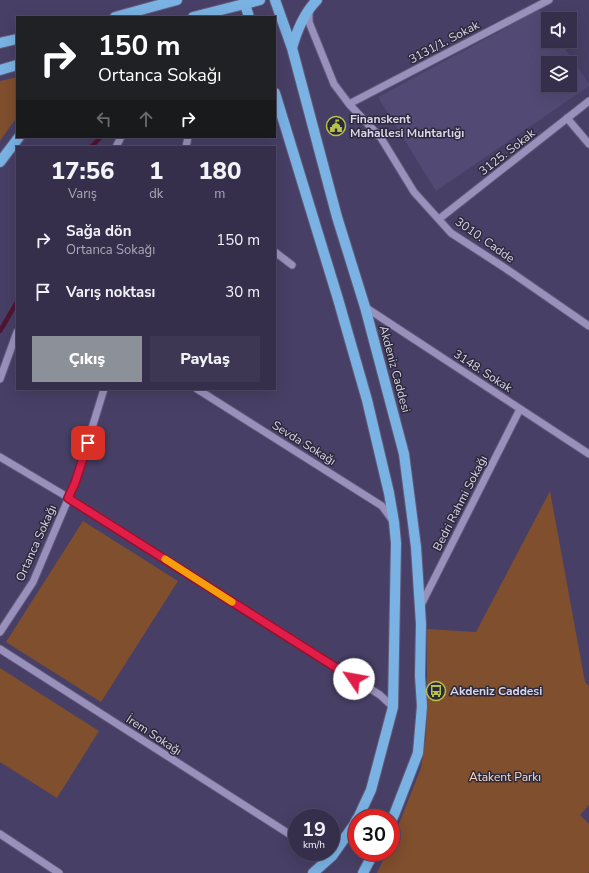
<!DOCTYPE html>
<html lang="tr">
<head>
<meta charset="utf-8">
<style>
  :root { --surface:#352f4c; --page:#3d3753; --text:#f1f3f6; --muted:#aaa9b5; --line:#4f4a64; --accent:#8c9099 }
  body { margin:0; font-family:"Nunito Sans",sans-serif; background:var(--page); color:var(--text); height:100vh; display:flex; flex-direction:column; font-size:15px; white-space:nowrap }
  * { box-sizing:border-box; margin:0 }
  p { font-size:13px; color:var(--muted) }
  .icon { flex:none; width:22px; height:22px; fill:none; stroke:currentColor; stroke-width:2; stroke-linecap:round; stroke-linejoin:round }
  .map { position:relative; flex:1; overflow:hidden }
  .side { position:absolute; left:16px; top:146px; width:260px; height:244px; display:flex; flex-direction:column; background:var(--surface); border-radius:0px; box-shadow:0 4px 16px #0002,0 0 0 1px var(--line) }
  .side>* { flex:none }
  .banner { position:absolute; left:16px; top:16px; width:260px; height:122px; border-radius:0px; box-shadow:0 4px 16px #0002,0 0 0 1px var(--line); background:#202124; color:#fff; overflow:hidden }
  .controls { position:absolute; left:541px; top:12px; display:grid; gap:8px }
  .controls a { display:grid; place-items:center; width:36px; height:36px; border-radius:0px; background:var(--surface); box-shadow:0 4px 16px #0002,0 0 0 1px var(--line); font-size:20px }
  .speed { position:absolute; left:288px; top:809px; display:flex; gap:8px; font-size:20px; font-weight:700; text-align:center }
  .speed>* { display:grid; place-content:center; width:52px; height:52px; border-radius:50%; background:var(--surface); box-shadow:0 4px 16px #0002,0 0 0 1px var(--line); line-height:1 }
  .speed small { font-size:10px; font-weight:400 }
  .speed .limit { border:6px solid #d22; background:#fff; color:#111 }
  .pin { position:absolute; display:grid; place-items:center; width:34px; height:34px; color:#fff; margin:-17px; border-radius:8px; box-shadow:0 2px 6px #0006 }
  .me { position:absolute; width:44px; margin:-22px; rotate:303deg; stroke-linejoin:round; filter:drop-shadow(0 0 3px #0008) }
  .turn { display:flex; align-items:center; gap:14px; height:84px; padding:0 16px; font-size:18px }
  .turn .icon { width:52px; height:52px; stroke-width:2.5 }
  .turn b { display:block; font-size:28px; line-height:34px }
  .lanes { display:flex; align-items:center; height:38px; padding:0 16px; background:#0003; justify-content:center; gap:20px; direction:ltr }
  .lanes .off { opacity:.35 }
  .eta { display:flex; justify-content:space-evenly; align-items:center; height:68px; text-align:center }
  .eta b { font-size:24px; font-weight:800; line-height:28px }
  .action { display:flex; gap:8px; margin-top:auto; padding:8px 16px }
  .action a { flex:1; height:46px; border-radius:0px; background:var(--accent); color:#fff; font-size:16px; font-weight:800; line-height:46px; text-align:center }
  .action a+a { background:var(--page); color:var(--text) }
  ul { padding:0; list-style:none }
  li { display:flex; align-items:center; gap:12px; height:52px; padding:0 16px }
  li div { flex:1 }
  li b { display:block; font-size:15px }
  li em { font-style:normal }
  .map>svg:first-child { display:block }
</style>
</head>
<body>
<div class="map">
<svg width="589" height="873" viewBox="0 0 589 873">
  <rect width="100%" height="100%" fill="#473f65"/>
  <path fill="#534975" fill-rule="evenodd" d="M539 10 548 23V41H560L589 84V86L436 191 378 97ZM548 63H570V85H548Z"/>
  <path fill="#7f4f2e" d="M17 77V117L0 141V81Z
    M550 491 585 682 589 686V805L580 815 589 824V872L588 873H377L387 852H391V844L421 768 426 736 427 689V629L476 632Z
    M83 521 178 581 101 702 6 642Z
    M0 668 99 731 57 798 0 762Z"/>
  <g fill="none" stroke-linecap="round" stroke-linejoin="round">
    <path stroke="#501532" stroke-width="4.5" d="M91 147 101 137
      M0 331 17 302"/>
    <g stroke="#625a7a" stroke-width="9">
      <path id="minor" d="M309 10V22L334 84 349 104 381 138 414 192 451 233 505 268 589 326
        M349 104 549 0
        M567 118 589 144
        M116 147 121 137
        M186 147 188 137
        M439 219 589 101
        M275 252 292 265
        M365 307 589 454
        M0 379 17 332
        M197 389 382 506 393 521
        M0 457 69 498 380 695 393 707
        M420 607 520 409
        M0 632 33 582 75 483 104 389
        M0 649 297 839
        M0 834 59 873
        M324 852 332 856"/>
    </g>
    <g stroke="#625a7a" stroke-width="12">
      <path id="major" d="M248 0 245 4 249 17
        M275 0 292 48 337 217 365 307 404 454 416 547 421 624 420 676 422 706 418 753 394 815 391 821
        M115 17 177 0
        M193 17 260 0
        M0 43 17 39
        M292 48C297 30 304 13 317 0
        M0 70 17 65
        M275 93 338 299 367 400 389 493 394 522 396 543 393 707 371 790 358 818
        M0 162 19 137
        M313 873 332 856 354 825 357 819
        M363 873 374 852"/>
    </g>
    <use href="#minor" stroke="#9991bc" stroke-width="7"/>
    <use href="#major" stroke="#79b2e3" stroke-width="10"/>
  </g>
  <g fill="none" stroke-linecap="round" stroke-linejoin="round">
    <g stroke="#92132f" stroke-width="10">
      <path id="route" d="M88 443 75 483 68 498 354 679"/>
    </g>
    <use href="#route" stroke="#e11d48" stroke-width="7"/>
    <path stroke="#f59e0b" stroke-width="7" d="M165 559 232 602"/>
  </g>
  <defs>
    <g id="civic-ring" transform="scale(1)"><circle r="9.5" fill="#2c293a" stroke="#b7c147" stroke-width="1.5"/><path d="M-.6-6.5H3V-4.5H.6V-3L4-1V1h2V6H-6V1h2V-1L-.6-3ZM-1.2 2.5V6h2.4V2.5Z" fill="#b7c147"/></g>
    <g id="bus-ring" transform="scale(1)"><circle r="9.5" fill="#2c293a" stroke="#b7c147" stroke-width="1.5"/><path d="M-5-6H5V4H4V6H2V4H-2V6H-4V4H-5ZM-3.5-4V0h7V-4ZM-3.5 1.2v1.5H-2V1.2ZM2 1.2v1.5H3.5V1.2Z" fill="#b7c147"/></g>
  </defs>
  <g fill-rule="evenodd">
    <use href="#civic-ring" x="336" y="126"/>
    <use href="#bus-ring" x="436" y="691"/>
  </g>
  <g text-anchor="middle" stroke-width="3" stroke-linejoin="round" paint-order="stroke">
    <g font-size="12" fill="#dad6ed" stroke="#2c293a">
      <text transform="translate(444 42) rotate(-28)" y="4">3131/1. Sokak</text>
      <text transform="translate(507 152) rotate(-38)" y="4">3125. Sokak</text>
      <text transform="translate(485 240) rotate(35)" y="4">3010. Cadde</text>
      <text transform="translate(395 369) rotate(75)" y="4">Akdeniz Caddesi</text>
      <text transform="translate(483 371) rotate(33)" y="4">3148. Sokak</text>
      <text transform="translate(304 443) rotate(32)" y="4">Sevda Sokağı</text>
      <text transform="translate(460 503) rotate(-63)" y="4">Bedri Rahmi Sokağı</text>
      <text transform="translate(36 543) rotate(-66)" y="4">Ortanca Sokağı</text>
      <text transform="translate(154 735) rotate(33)" y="4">İrem Sokağı</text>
    </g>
    <g font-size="12" font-weight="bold" fill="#dad6ed" stroke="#2c293a" text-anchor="start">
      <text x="350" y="123">Finanskent<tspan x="350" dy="14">Mahallesi Muhtarlığı</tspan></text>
      <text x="450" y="695">Akdeniz Caddesi</text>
    </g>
    <g font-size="12" fill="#fdd9c4" stroke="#2c293a">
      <text x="505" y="781">Atakent Parkı</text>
    </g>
  </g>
</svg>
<div class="controls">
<a><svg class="icon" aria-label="sound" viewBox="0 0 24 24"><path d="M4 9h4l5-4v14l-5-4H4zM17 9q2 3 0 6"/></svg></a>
<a><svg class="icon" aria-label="layers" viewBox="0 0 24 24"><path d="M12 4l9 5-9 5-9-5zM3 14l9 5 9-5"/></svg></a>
</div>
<div class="speed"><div>19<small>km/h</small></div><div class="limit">30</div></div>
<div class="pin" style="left:88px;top:443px;background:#d93025"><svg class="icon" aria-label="arrive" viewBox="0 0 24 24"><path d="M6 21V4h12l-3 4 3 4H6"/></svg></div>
<svg class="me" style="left:354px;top:679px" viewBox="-20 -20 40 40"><circle r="19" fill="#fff"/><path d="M0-13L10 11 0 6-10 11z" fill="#e11d48"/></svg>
<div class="banner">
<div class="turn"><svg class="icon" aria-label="right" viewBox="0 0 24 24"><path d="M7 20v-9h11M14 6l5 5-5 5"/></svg><div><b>150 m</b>Ortanca Sokağı</div></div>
<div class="lanes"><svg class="icon off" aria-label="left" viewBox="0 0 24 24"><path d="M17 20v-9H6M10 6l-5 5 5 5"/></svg><svg class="icon off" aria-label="ahead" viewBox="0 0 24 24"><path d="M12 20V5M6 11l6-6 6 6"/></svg><svg class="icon" aria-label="right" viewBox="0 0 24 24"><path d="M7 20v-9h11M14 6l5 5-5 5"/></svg></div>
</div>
<section class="side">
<div class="eta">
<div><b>17:56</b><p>Varış</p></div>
<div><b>1</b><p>dk</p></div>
<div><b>180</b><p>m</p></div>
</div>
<ul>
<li><svg class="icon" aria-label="right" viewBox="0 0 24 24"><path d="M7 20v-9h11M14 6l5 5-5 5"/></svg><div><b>Sağa dön</b><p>Ortanca Sokağı</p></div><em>150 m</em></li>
<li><svg class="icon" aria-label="arrive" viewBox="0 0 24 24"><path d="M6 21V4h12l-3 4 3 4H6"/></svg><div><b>Varış noktası</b></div><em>30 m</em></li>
</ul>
<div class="action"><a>Çıkış</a><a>Paylaş</a></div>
</section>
</div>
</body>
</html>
